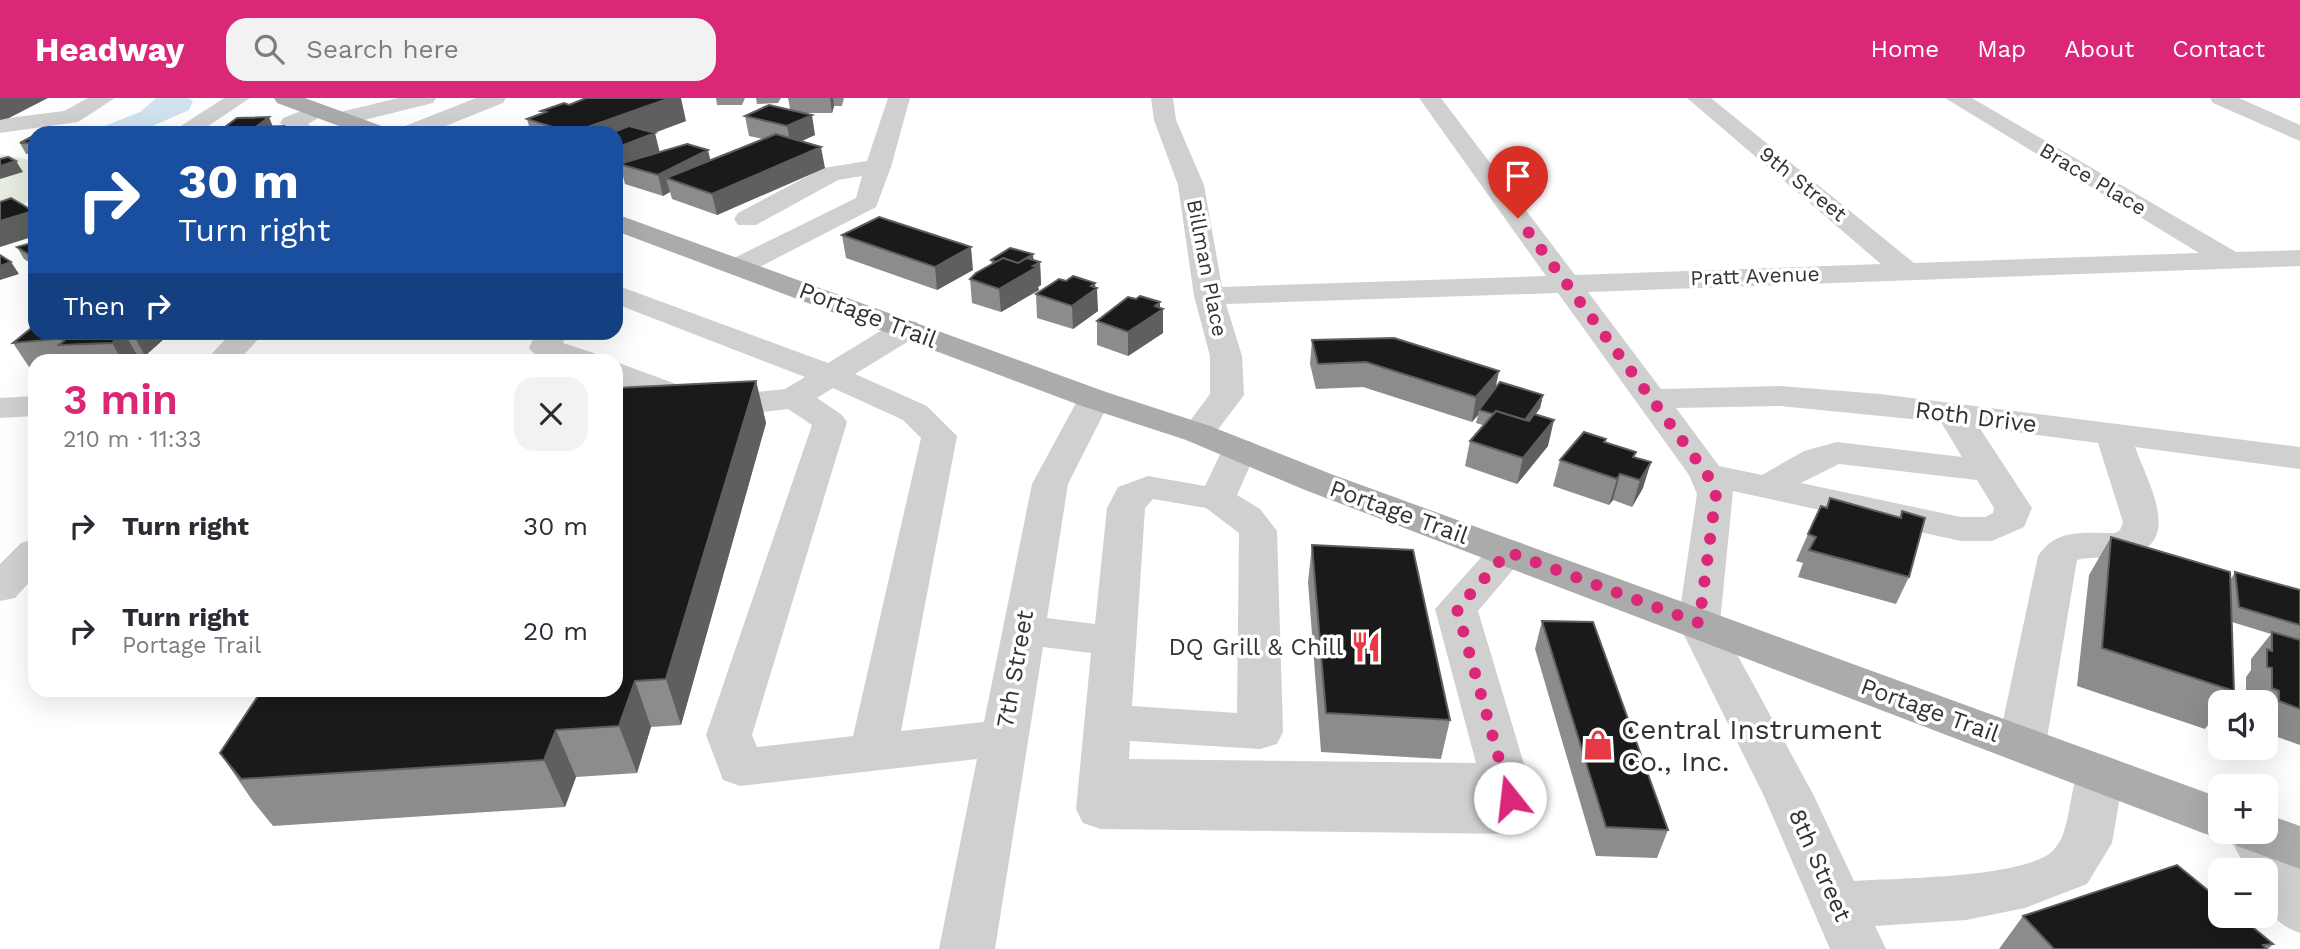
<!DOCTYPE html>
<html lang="en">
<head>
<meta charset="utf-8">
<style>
  :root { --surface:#fff; --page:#f2f2f3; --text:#2b2b33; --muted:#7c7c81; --accent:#db2777 }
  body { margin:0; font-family:"Work Sans",sans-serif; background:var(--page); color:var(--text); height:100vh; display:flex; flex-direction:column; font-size:26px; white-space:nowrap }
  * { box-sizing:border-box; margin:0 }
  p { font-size:23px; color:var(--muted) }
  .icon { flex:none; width:38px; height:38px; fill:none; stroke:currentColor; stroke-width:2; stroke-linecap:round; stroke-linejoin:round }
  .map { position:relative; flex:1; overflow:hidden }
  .drawer { position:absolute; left:28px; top:256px; width:595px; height:343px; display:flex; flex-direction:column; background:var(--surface); border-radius:21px; box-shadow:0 7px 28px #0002 }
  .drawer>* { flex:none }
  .top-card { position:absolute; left:28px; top:28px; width:595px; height:214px; border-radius:21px; box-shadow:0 7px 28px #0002; background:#1a4fa0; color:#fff; overflow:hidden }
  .fabs { position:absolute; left:2208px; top:592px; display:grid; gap:14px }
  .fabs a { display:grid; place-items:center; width:70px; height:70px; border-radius:14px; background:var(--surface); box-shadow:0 7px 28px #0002; font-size:35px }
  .pin { position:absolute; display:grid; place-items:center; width:60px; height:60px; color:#fff; margin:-72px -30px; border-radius:50% 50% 50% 0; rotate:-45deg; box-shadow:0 0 7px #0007 }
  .pin .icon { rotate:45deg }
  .me { position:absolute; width:77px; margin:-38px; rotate:344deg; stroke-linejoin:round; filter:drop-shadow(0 0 5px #0008) }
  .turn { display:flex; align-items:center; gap:24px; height:147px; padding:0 35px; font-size:32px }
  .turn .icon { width:91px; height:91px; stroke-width:2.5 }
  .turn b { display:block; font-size:49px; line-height:60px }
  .then { display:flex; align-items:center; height:66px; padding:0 35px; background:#0003; gap:14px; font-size:26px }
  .round { display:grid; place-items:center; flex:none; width:74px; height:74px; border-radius:21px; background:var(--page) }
  .summary { display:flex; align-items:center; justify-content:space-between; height:119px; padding:0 35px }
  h1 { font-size:42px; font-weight:600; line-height:52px; color:var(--accent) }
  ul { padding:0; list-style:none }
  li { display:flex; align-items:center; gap:21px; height:105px; padding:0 35px }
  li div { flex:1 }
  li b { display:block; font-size:26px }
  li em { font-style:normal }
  header { display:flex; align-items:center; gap:42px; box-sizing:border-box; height:98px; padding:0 35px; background:var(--accent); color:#fff }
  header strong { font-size:33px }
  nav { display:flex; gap:38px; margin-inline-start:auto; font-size:24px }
  .search { width:490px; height:63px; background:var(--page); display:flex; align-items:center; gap:18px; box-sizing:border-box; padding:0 24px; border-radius:21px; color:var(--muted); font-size:26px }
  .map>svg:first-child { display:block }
</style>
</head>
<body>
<header>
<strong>Headway</strong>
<div class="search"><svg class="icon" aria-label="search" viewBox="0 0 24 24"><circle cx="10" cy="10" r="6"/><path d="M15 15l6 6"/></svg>Search here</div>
<nav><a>Home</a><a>Map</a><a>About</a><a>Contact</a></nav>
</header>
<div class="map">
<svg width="2300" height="851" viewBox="0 0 2300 851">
  <rect width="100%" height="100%" fill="#fff"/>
  <path fill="#e6ecdf" d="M0 56 35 63V96L23 108 0 121Z"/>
  <path fill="#cfe2ee" d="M156 0H188L193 3 189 12 148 30 102 29 140 14Z"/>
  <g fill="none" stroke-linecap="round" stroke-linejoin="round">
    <path fill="#d0d0d0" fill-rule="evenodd" d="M88 0H115L78 24 0 35V21L64 13Z
      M224 0H250L198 35H170Z
      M398 0H436L433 5 340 28 329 21 332 16Z
      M476 0H506L503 5 428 35H396L400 30Z
      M888 0H910L891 69 876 109 750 174 740 176 730 174 726 168 730 162 856 100 862 78 838 82 756 127H738L734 121 738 115 823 70 867 63Z
      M1151 0H1173L1176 22 1204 87 1222 189 1546 178 1419 0H1441L1575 177 1881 166 1687 0H1711L1914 165 2199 155 1945 0H1972L2236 154 2300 152V168L1588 194 1661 291 1780 288 1880 296 2300 349V371L2135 349C2149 388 2187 450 2121 459 2107 461 2091 458 2077 462L2046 646 2039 659 2022 664 2005 659 1998 646 2038 458C2056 430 2084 435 2115 435L2120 432 2123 424 2098 345 1979 329 2032 410 2024 429 1992 443H1961L1733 393 1720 525 1813 696 1854 783C1899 780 2013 780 2049 756 2054 753 2060 744 2062 739 2072 714 2070 686 2083 662L2100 656 2117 662 2124 675 2112 745 2087 786 2025 810 1966 822 1875 828 1886 851H1830L1763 696 1678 525 1697 396 1689 377 1558 195 1226 206 1242 258 1244 297 1210 342 1198 345 1186 342 1181 335 1210 296V258L1194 198 1178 87 1154 22ZM1780 308 1941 324 1962 359 1837 344 1804 353 1762 377 1719 368 1676 310ZM1839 366 1977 382 1994 410 1993 415 1985 419H1961L1801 385Z
      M2210 0H2239L2300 27V43L2213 5Z
      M319 6 330 13 308 26 320 35H292L280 25 283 20Z
      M616 187 828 265 895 224 906 222 917 224 921 231 917 238 855 276 927 308 957 338 901 633 984 624 1032 386 1082 294 1094 291 1106 294 1111 301 1068 386 1047 520 1095 526 1107 410 1118 389 1148 378 1205 388 1226 344 1239 341 1252 344 1257 352 1237 397 1260 411 1277 433 1283 634 1277 646 1260 651 1130 643 1129 661 1476 665 1435 511 1494 445 1508 441 1522 445 1528 454 1478 513 1539 716 1532 730 1514 736 1101 731 1083 725 1076 711 1091 555 1043 549 995 851H939L977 661 740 688 723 682 706 637 812 327 788 311 709 320 697 317 616 285V264L712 299 785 291 805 279 616 206ZM833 290 903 322 921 340 853 638 757 649 752 637 847 324 842 317 817 300ZM1153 401 1206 410 1239 435 1237 615 1132 608 1145 410Z
      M232 234H265L239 262H206Z
      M536 234H567L563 245 594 255 599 262C579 264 542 268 529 250Z
      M35 298V318L0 320V300Z
      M35 441V478L15 500 0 503V466L21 445Z
      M2266 718 2300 766V835C2266 823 2266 804 2266 772H2247L2226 733H2266Z"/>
    <path fill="#ababab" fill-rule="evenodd" d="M274 0H305L387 30 391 35H358L277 5Z
      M616 116 1106 294 1210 328 1331 376 2221 700V733H2266V716L2300 728V771L2237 748 2232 738 2221 741 2203 735 1305 392 1186 342 1082 308 616 133Z"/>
  </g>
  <path fill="#8c8c8c" d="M716 0H745L742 7H717Z
    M756 0H781L778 5 757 6Z
    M788 0H844L842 8H834L832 15H803L815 37 801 43 825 70 717 117 672 101 670 94 663 98 625 86 621 71 616 72V35H531L527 21 542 16 541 13 569 7 686 23 654 35 659 54 710 63 763 41 749 38 745 18 791 13V11H790Z
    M35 37V56H26L20 45Z
    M842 137 973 172 937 192 846 160Z
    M35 144V168L24 161 17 149Z
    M991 162H1033L1040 164 1041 187 1038 189 1039 192 1001 214 972 205 970 181 992 166Z
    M1066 183 1095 185 1098 213 1073 231 1037 220 1036 196Z
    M1136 201 1163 211V235L1128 258 1097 247V223Z
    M35 234H163L166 239 145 258 138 259 134 262H35V268L29 269 13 245Z
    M1312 242 1495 291 1543 297 1540 310 1535 317 1548 348 1517 386 1465 368 1470 343 1483 327 1476 325 1478 317 1472 324 1363 289 1316 291 1310 266Z
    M756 283 766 325 681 627 651 629 637 675 576 679 565 709 273 728 252 702 220 655 616 592Z
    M1606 341 1605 345 1634 359 1643 390 1632 409 1613 402 1609 407 1553 388 1560 362Z
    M1826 410 1899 420 1902 413 1909 479 1896 506 1798 479 1803 465 1796 463 1808 436Z
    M2111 439 2231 481 2235 474 2300 492V647L2266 635V604H2250V598L2246 597V579L2251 572V561L2271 536 2232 524 2234 593 2226 604H2221V610L2205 631 2077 588 2089 477Z
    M1312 447 1450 622 1441 661 1321 654 1308 484Z
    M1542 523 1668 732 1657 760 1596 758 1535 551Z
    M2023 818 2273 846 2268 851H1999Z"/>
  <path fill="#5f5f5f" d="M0 0H48L9 20 0 22Z
    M670 0H681L686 23 616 49V35H571Z
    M830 0H833L834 8 832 15Z
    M812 17 815 37 791 48 787 28Z
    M269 19 275 34 283 28 286 35H258L256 29Z
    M655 35 660 55 619 66 621 71 616 72V50Z
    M821 49 825 70 717 117 712 96Z
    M708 52 713 73 666 80 670 94 663 98 658 77Z
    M16 63 23 74 0 81V68Z
    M33 113 35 116V138L0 149V123Z
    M971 149 973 172 937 192 935 169Z
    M1033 156 1034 168 1040 164 1041 187 1038 189 1039 192 1001 214 999 191 1015 169Z
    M11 164 19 176 0 182V168Z
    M1095 185V191L1097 190 1098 213 1073 231 1072 208Z
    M1160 204V213L1163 211V235L1128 258V234Z
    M124 234 138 259 134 262H122L112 245Z
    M132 234H163L166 239 145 258Z
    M1499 273 1494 298 1479 312 1478 317 1472 324 1476 299Z
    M756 283 766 325 681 627 666 581Z
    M1543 297 1540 310 1520 338 1523 325Z
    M1554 322 1548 348 1517 386 1523 360Z
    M1651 364 1643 390 1632 409 1640 382Z
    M1620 376 1613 402 1609 407 1617 381Z
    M635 583 651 629 637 675 619 628Z
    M556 632 576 679 565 709 544 662Z"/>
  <path fill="#1a1a1a" stroke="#5f5f5f" stroke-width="2" d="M586 0H670L571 35 527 21 546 14 541 13 564 5 569 7Z
    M769 7 812 17 787 28 745 18Z
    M269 19 256 29 283 28 274 35H217L237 20Z
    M629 28 655 35 616 50V35H611Z
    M135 31 129 35H84L90 32Z
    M45 32H74L69 35H40Z
    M776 36 821 49 712 96 666 80Z
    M35 37V45H20Z
    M687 46 708 52 658 77 619 66Z
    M8 59 16 63 0 68V61Z
    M11 100 33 113 0 123V104Z
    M879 119 971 149 935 169 842 137Z
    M35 144V158L33 159 17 149Z
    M1010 150 1033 156 1018 165 1003 160 996 164 991 162Z
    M0 157 11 164 0 168Z
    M1003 160 1018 165 1027 160 1040 164 1033 168 1037 169 999 191 970 181 976 175Z
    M1073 178 1095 185 1091 188 1097 190 1072 208 1036 196 1059 181 1066 183Z
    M1140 198 1160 204 1155 208 1163 211 1128 234 1097 223 1128 199 1136 201Z
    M35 227V234H124L112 245 59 247 67 240 13 245Z
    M1394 240 1499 273 1476 299 1366 264 1318 266 1312 242Z
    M756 283 666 581 635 583 619 628 556 632 544 662 241 681 220 655 262 592H616V290Z
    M1500 284 1543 297 1525 322 1496 313 1493 316 1479 312Z
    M1496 313 1529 323 1534 316 1554 322 1523 360 1470 343Z
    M1584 334 1606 341 1604 344 1636 354 1633 359 1651 364 1640 382 1620 376 1617 381 1560 362Z
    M1830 400 1901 420 1902 413 1925 420 1909 479 1809 452 1816 439 1808 436 1821 408 1827 410Z
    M2111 439 2230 474 2234 593 2102 550Z
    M1312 447 1413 452 1450 622 1326 615Z
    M2235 474 2300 492V527L2239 509Z
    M1542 523 1593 524 1668 732 1606 729Z
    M2272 534 2300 542V611L2279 603V593L2272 590V570L2267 569V551L2272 553Z
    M2177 767 2221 803V817H2238L2273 846 2263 847 2266 851H2054L2023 818Z"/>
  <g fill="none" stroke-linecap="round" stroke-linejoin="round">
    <path stroke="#db2777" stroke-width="12" stroke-dasharray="0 21.6" d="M1510 700 1457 511 1508 454 1699 525 1716 396 1707 376 1518 120"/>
  </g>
  <defs>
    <g id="restaurant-bare" transform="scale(2.415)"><path d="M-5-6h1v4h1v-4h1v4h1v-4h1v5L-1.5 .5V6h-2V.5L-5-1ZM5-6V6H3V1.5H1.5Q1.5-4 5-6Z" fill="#e63946" stroke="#fff" stroke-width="2.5" paint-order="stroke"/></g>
    <g id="shop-bare" transform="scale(2.415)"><path d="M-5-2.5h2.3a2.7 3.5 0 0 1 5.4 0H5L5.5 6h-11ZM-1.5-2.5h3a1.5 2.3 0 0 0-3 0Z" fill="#e63946" stroke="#fff" stroke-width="2.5" paint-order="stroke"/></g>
  </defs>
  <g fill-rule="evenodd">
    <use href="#restaurant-bare" x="1366" y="549"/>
    <use href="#shop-bare" x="1598" y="647"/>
  </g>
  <g text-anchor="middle" stroke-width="7" stroke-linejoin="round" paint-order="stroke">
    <g font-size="21" fill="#333" stroke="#fff">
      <text transform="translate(2093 81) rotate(31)" y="7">Brace Place</text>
      <text transform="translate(1803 86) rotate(39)" y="7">9th Street</text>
      <text transform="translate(1207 170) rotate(79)" y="7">Billman Place</text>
      <text transform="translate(1755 178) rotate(-2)" y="7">Pratt Avenue</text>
    </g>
    <g font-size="24" fill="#333" stroke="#fff">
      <text transform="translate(868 217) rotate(21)" y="8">Portage Trail</text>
      <text transform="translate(1976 319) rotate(7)" y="8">Roth Drive</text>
      <text transform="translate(1399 414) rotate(20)" y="8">Portage Trail</text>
      <text transform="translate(1015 571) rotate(-80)" y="8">7th Street</text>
      <text transform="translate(1930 612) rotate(20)" y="8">Portage Trail</text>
      <text transform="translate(1820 767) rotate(66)" y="8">8th Street</text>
    </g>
    <g font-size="24" fill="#333" stroke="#fff" text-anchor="end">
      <text x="1343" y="557">DQ Grill &amp; Chill</text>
    </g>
    <g font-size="28" fill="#333" stroke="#fff" text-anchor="start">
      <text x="1621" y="641">Central Instrument<tspan x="1621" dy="32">Co., Inc.</tspan></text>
    </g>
  </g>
</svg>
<div class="fabs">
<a><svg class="icon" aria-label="sound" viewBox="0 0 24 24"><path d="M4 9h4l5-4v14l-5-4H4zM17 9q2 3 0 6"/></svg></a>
<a>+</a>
<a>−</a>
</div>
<div class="pin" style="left:1518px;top:120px;background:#d93025"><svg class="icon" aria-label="arrive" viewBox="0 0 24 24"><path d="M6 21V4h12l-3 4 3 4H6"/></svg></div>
<svg class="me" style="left:1510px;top:700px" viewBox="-20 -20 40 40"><circle r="19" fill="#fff"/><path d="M0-13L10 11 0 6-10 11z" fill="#db2777"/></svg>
<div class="top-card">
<div class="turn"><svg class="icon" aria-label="right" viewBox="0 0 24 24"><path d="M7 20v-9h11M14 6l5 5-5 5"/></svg><div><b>30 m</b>Turn right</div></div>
<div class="then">Then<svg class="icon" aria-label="right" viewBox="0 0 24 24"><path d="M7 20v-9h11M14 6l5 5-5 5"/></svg></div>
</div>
<section class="drawer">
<div class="summary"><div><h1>3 min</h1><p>210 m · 11:33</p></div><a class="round"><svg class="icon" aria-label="close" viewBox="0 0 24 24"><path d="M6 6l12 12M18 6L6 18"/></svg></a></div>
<ul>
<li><svg class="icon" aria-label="right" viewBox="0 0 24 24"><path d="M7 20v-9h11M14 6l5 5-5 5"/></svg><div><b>Turn right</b></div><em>30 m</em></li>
<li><svg class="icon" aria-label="right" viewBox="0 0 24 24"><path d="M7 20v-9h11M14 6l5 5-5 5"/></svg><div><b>Turn right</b><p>Portage Trail</p></div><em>20 m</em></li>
</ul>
</section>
</div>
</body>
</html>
